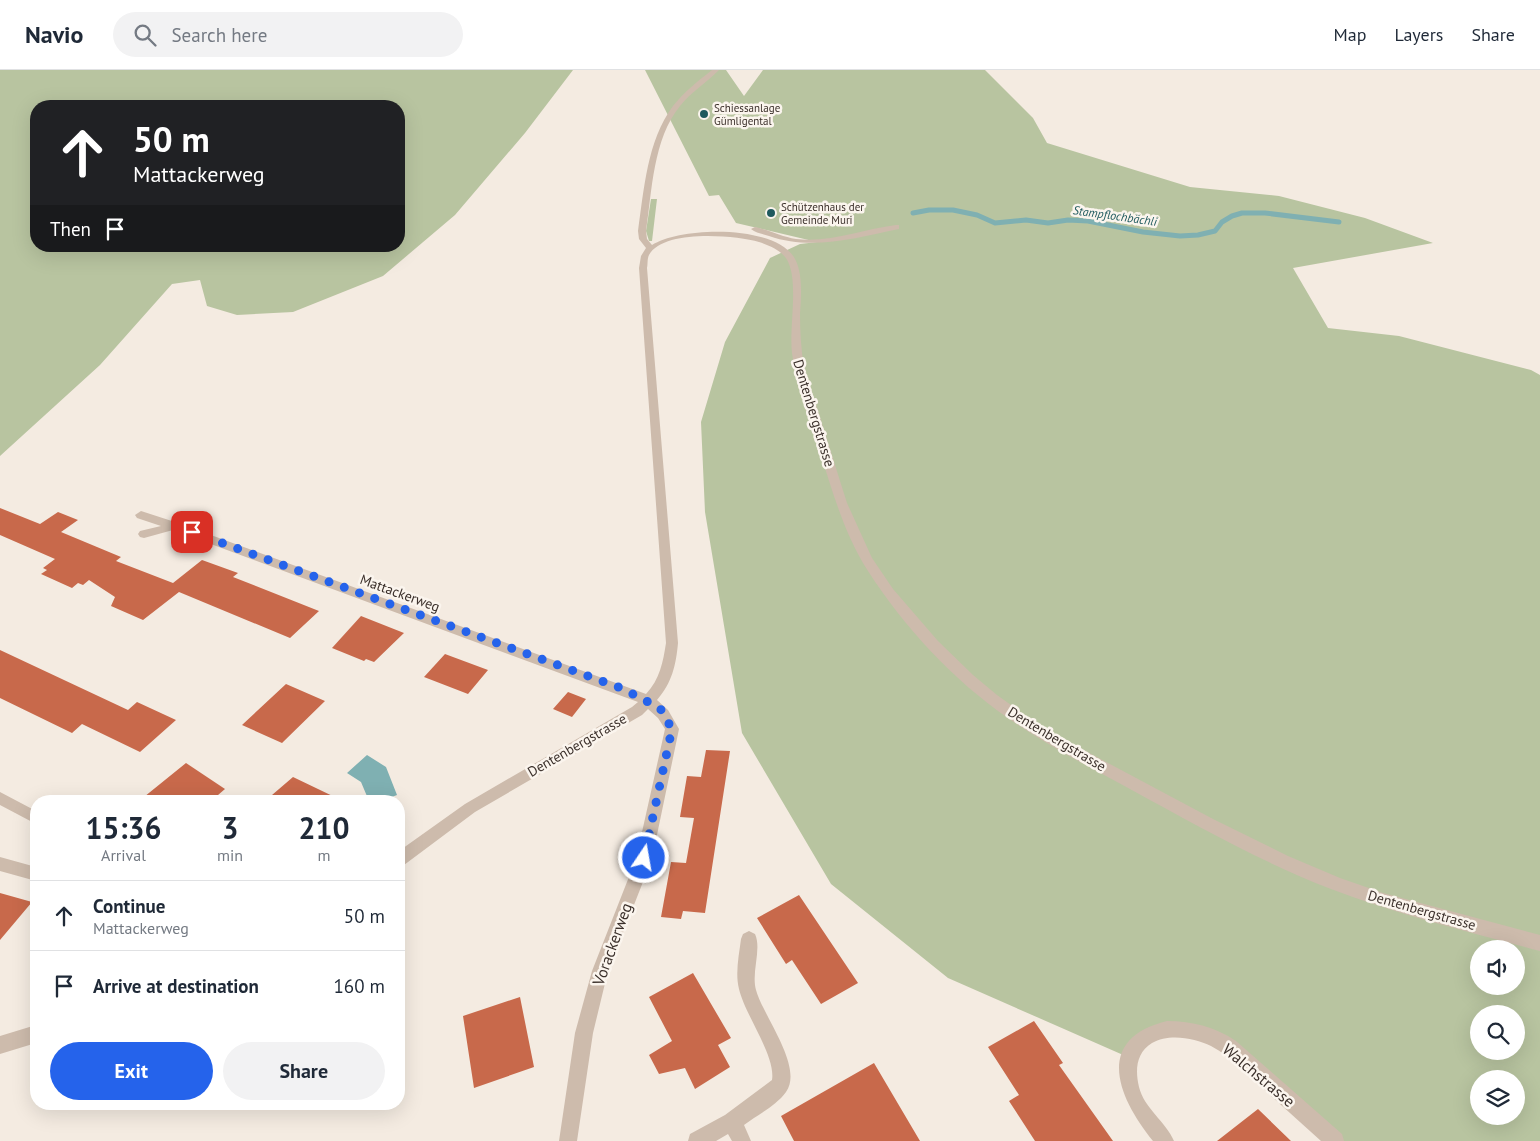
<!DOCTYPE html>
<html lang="en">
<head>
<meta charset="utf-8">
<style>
  :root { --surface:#fff; --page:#f2f2f3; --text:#1f2937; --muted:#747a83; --line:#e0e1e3; --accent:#2563eb }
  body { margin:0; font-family:"PT Sans",sans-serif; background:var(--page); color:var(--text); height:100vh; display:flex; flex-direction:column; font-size:19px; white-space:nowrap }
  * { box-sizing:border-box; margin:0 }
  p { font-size:16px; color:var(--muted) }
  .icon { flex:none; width:28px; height:28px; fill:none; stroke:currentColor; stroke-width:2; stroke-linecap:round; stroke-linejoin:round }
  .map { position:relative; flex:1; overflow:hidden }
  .sheet { position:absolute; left:30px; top:725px; width:375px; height:315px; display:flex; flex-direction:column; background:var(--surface); border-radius:20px; box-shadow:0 5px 20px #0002 }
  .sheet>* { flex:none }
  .banner { position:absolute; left:30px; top:30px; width:375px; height:152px; border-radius:20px; box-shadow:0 5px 20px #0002; background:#202124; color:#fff; overflow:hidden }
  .buttons { position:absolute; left:1470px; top:870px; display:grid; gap:10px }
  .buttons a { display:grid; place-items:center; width:55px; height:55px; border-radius:50%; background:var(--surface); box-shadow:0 5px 20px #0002; font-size:25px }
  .pin { position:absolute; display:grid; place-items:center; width:42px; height:42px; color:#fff; margin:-21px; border-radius:10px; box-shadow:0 2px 8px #0006 }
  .me { position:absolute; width:55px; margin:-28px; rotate:12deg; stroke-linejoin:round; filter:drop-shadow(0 0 4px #0008) }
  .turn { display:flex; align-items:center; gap:18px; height:105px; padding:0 20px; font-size:22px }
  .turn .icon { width:65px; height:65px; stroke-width:2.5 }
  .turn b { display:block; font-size:35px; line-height:42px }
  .then { display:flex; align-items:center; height:48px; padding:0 20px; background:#0003; gap:10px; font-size:19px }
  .eta { display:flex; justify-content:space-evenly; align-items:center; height:85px; text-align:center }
  .eta b { font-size:30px; font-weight:700; line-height:35px }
  .primary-button { display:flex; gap:10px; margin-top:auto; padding:10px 20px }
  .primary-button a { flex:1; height:58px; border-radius:30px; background:var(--accent); color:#fff; font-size:20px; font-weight:700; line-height:58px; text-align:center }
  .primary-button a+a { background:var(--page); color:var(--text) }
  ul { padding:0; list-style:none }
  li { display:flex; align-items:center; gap:15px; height:70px; padding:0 20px; border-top:1px solid var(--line) }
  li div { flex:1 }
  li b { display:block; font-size:19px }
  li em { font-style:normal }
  header { display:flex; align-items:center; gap:30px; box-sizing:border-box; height:70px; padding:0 25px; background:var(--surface); border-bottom:1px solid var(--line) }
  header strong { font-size:24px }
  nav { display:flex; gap:28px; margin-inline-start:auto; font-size:18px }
  .search { width:350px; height:45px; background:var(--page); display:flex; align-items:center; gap:12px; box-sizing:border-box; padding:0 18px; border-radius:28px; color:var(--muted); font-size:19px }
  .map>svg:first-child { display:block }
</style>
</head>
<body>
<header>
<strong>Navio</strong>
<div class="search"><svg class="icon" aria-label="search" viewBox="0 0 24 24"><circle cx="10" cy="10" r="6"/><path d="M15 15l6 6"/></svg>Search here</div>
<nav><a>Map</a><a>Layers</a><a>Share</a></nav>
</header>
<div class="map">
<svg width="1540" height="1071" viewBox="0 0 1540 1071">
  <rect width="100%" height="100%" fill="#f4ebe1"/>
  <path fill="#b8c4a0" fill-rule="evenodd" d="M0 0H573L525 63 455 145 383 206 293 242 237 245 207 236 200 210 172 214 100 295 0 386ZM399 36V176H36V36Z
    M645 0H726L744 26 763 0H985L1033 48 1047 73 1190 117 1279 126 1365 148 1433 173 1293 198 1328 258 1399 266 1531 300 1540 305V1071H1335L1228 976 1164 958 1130 988 948 908 831 814 742 663 705 442 701 352 725 272 770 188 800 174 817 172 736 153 719 125 709 126ZM1479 879H1516V916H1479ZM1479 944H1516V981H1479ZM1479 1009H1516V1046H1479Z
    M651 129H657L652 171H649L646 161Z"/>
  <path fill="#7fb0b2" d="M367 685 386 697 397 725 381 731H369L361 712 347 703Z"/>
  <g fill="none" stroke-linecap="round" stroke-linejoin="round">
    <path stroke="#7fb0b2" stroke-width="5" d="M913 143 929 140H953L977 145 995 153 1026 150 1048 153 1068 150 1088 151 1143 162 1180 166 1198 165 1215 161 1222 152 1232 146 1242 143H1265L1339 152"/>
  </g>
  <path fill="#c8694b" d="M0 438 40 454 58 442 78 450 61 462 121 487 116 491 173 513 202 490 238 503 233 507 319 541 290 568 179 522 143 550 111 536 115 527 89 510 83 515 78 513 72 518 41 504 47 500 43 498 55 489 0 465Z
    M361 546 404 563 374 592 366 589 364 591 332 578Z
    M0 580 128 640 137 632 176 650 140 682 82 654 72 663 0 628Z
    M445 584 453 587 488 600 468 624 424 607Z
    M286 614 325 631 282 673 242 655Z
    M568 622 586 629 572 647 553 639Z
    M706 680 730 681 705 843 683 841 681 849 661 847 671 792 686 793 694 748 680 747 687 706 701 707Z
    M186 693 225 719 211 731H139Z
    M293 707 343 731H265Z
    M0 823 32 832 0 870Z
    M799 825 858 913 821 934 792 890 786 894 757 848Z
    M693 903 731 968 718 975 730 997 695 1019 685 998 659 1004 649 985 672 971 649 927Z
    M520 927 534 997 474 1018 463 946Z
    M1034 951 1063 993 1059 995 1113 1071H1035L1009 1031 1019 1025 988 977Z
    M874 993 920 1071H794L781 1046Z
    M1258 1039 1291 1071H1217Z"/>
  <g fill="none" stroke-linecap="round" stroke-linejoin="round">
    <path fill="#cdbbac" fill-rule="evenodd" d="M712 0H719C706 13 691 22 680 36 653 69 652 121 646 161L647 169 652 175C681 156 780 154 796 191 803 206 801 228 800 244 800 262 801 279 804 297L847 433 872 488 893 519 938 571 973 605 997 625 1036 653 1078 677 1213 749 1288 786 1340 808 1383 823 1540 865V881C1470 862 1399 845 1331 819 1261 792 1196 755 1130 719 1089 697 1047 675 1008 648 953 610 904 557 868 501 843 462 832 419 818 376 808 346 796 315 792 283 789 258 798 217 789 194 785 182 771 176 759 172 735 165 663 159 649 185 647 189 648 194 647 198L678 573C676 595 672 613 657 630L668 640 679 659 652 789 608 901 593 963 577 1071H559L575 963 592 901 636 789 665 659 658 648 648 639 642 645 475 742 404 795 399 797V781L465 734 632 637 638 632 173 460 144 468 140 467 138 464 140 461 161 456 137 448 135 445 141 441 178 453 646 624C660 609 663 592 666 573L639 198 641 186 646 178 639 169 638 161C644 120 647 71 673 36 684 22 698 11 712 0Z
      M896 155H899V159C855 168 812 181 769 166 763 164 756 163 751 159L755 157C769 160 782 167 796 169 830 173 863 159 896 155Z
      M0 722 36 741V754L0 735Z
      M0 787 36 797V811L0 801Z
      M749 861 755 864C762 879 751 902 756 920 763 946 804 997 786 1022 776 1036 757 1045 744 1055L751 1071H732L728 1064 716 1071H688L690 1064 725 1045 772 1010C776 986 745 945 739 919 735 903 739 885 741 869L743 864Z
      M1167 951C1193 951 1215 957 1236 971L1342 1064 1344 1071H1321C1304 1056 1287 1040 1270 1025 1252 1008 1233 988 1211 976 1195 968 1169 963 1152 973 1136 983 1135 1000 1139 1017 1144 1038 1166 1052 1174 1071H1153C1118 1028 1093 969 1167 951Z
      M36 955V973L0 984V966Z"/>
  </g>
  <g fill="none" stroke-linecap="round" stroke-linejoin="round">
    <path stroke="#2563eb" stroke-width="9" stroke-dasharray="0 16.2" d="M192 462 621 618 660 638 672 659 644 788"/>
  </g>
  <g fill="#1f5a5e" stroke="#fbf5ee" stroke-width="2">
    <circle cx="704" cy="44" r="5"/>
    <circle cx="771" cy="143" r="5"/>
  </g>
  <g text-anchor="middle" stroke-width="5" stroke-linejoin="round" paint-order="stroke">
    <g font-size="11" fill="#3b302b" stroke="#fbf5ee" text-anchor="start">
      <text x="714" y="42">Schiessanlage<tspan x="714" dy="13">Gümligental</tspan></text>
      <text x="781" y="141">Schützenhaus der<tspan x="781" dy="13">Gemeinde Muri</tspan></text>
    </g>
    <g font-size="12" font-style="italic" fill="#1f5a5e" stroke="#fbf5ee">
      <text transform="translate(1115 146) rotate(8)" y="4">Stampflochbächli</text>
    </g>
    <g font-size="14" fill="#3b302b" stroke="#fbf5ee">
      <text transform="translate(814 343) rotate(73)" y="5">Dentenbergstrasse</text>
      <text transform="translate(400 523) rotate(20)" y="5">Mattackerweg</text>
      <text transform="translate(1057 669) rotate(31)" y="5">Dentenbergstrasse</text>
      <text transform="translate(577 675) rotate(-30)" y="5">Dentenbergstrasse</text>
      <text transform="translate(1422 840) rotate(16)" y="5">Dentenbergstrasse</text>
    </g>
    <g font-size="16" fill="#3b302b" stroke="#fbf5ee">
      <text transform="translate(612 874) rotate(-70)" y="6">Vorackerweg</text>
      <text transform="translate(1259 1005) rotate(40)" y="6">Walchstrasse</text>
    </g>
  </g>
</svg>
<div class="buttons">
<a><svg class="icon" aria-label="sound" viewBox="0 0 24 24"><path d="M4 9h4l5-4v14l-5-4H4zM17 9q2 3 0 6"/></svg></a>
<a><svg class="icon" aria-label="search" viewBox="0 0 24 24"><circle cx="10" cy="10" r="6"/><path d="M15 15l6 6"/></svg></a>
<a><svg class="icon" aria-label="layers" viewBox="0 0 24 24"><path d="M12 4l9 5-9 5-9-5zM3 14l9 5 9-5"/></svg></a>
</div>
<div class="pin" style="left:192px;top:462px;background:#d93025"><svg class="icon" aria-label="arrive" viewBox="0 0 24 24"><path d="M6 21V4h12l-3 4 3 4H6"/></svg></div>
<svg class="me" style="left:644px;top:788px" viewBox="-20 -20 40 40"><circle r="17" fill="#2563eb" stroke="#fff" stroke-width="3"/><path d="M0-11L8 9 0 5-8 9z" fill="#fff"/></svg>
<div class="banner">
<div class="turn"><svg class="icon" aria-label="ahead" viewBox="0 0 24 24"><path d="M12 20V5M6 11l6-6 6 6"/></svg><div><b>50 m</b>Mattackerweg</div></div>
<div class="then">Then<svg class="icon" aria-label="arrive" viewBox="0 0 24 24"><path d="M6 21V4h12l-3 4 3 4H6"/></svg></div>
</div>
<section class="sheet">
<div class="eta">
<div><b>15:36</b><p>Arrival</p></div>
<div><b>3</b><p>min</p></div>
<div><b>210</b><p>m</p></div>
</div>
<ul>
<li><svg class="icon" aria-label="ahead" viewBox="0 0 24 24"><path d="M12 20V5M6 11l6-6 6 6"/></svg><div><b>Continue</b><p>Mattackerweg</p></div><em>50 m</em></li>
<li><svg class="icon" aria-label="arrive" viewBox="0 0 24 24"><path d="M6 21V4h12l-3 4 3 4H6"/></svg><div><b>Arrive at destination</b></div><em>160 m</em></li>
</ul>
<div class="primary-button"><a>Exit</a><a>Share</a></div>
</section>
</div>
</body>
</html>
